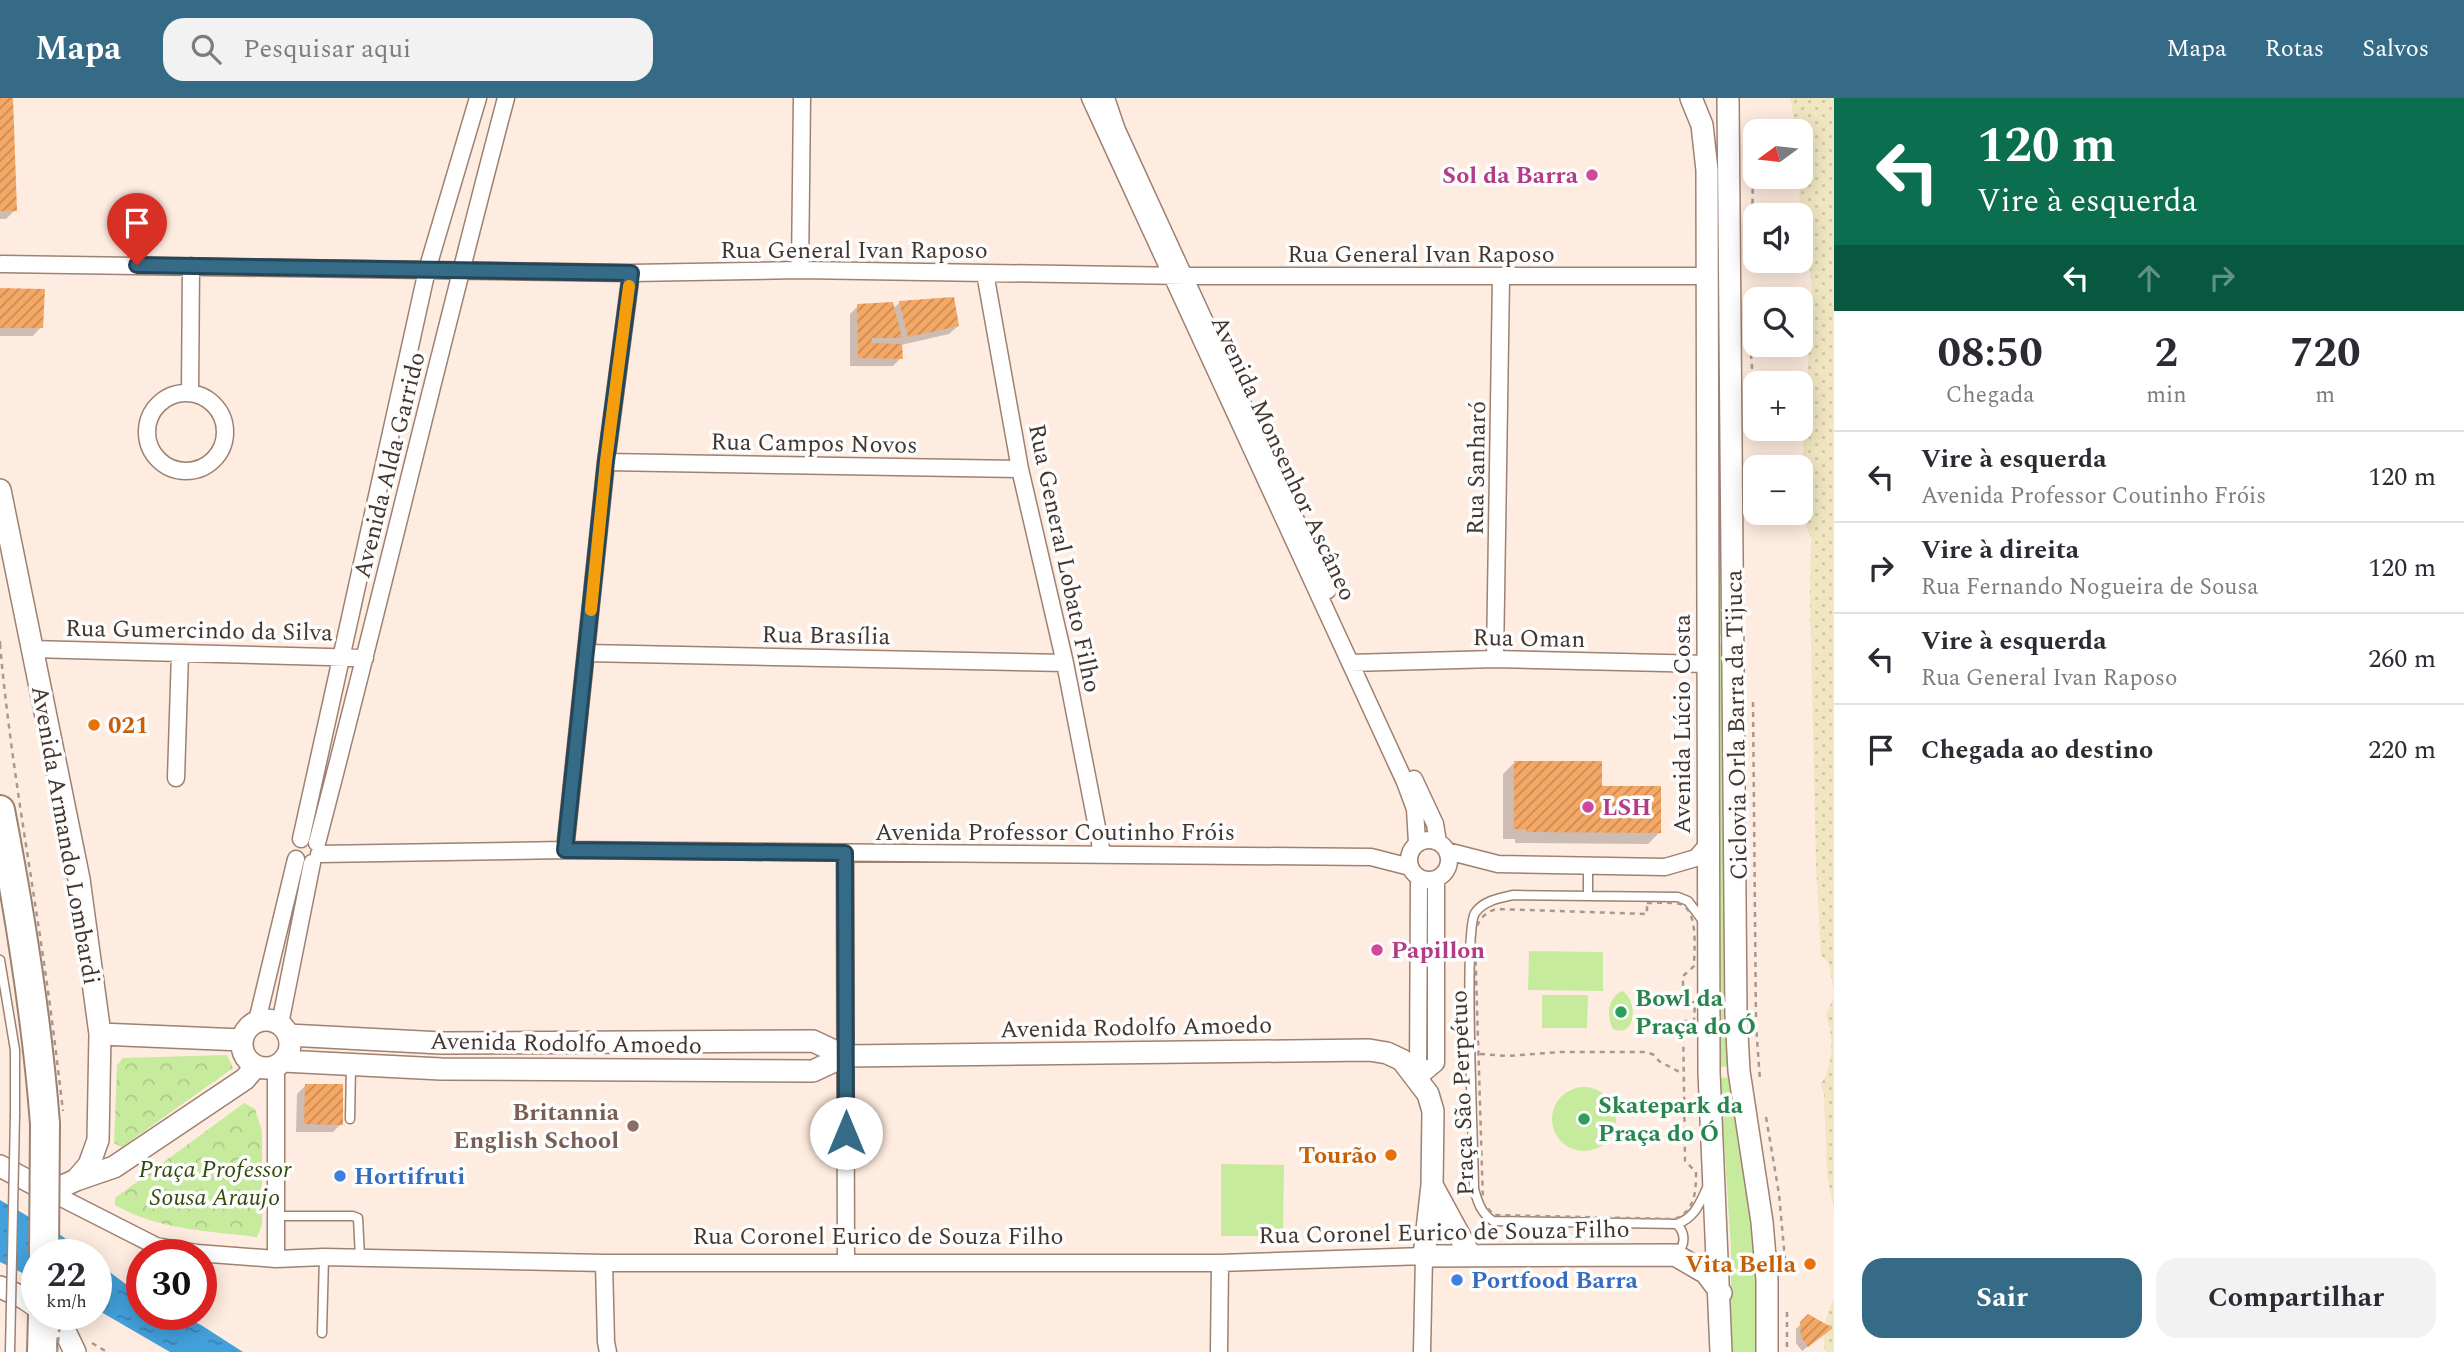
<!DOCTYPE html>
<html lang="pt">
<head>
<meta charset="utf-8">
<style>
  :root { --surface:#fff; --page:#f2f2f3; --text:#2b2b33; --muted:#7c7c81; --line:#e1e1e2; --accent:#366b87 }
  body { margin:0; font-family:Spectral,serif; background:var(--page); color:var(--text); height:100vh; display:flex; flex-direction:column; font-size:26px; white-space:nowrap }
  * { box-sizing:border-box; margin:0 }
  p { font-size:23px; color:var(--muted) }
  .icon { flex:none; width:38px; height:38px; fill:none; stroke:currentColor; stroke-width:2; stroke-linecap:round; stroke-linejoin:round }
  .map { position:relative; flex:1; overflow:hidden }
  .side { display:flex; flex-direction:column; background:var(--surface); width:630px }
  .side>* { flex:none }
  .hud { background:#0b6e4f; color:#fff; overflow:hidden }
  .needle { width:46px; rotate:255deg }
  .tools { position:absolute; left:1743px; top:21px; display:grid; gap:14px }
  .tools a { display:grid; place-items:center; width:70px; height:70px; border-radius:14px; background:var(--surface); box-shadow:0 4px 18px #0003; font-size:35px }
  .speed { position:absolute; left:21px; top:1141px; display:flex; gap:14px; font-size:35px; font-weight:700; text-align:center }
  .speed>* { display:grid; place-content:center; width:91px; height:91px; border-radius:50%; background:var(--surface); box-shadow:0 4px 18px #0003; line-height:1 }
  .speed small { font-size:18px; font-weight:400 }
  .speed .limit { border:10px solid #d22; background:#fff; color:#111 }
  .pin { position:absolute; display:grid; place-items:center; width:60px; height:60px; color:#fff; margin:-72px -30px; border-radius:50% 50% 50% 0; rotate:-45deg; box-shadow:0 0 7px #0007 }
  .pin .icon { rotate:45deg }
  .me { position:absolute; width:77px; margin:-38px; rotate:0deg; stroke-linejoin:round; filter:drop-shadow(0 0 5px #0008) }
  .turn { display:flex; align-items:center; gap:24px; height:147px; padding:0 28px; font-size:32px }
  .turn .icon { width:91px; height:91px; stroke-width:2.5 }
  .turn b { display:block; font-size:49px; line-height:60px }
  .lanes { display:flex; align-items:center; height:66px; padding:0 28px; background:#0003; justify-content:center; gap:35px; direction:ltr }
  .lanes .off { opacity:.35 }
  .eta { display:flex; justify-content:space-evenly; align-items:center; height:119px; text-align:center }
  .eta b { font-size:42px; font-weight:700; line-height:49px }
  .action { display:flex; gap:14px; margin-top:auto; padding:14px 28px }
  .action a { flex:1; height:80px; border-radius:21px; background:var(--accent); color:#fff; font-size:28px; font-weight:700; line-height:80px; text-align:center }
  .action a+a { background:var(--page); color:var(--text) }
  ul { padding:0; list-style:none }
  li { display:flex; align-items:center; gap:21px; height:91px; padding:0 28px; border-top:2px solid var(--line) }
  li div { flex:1 }
  li b { display:block; font-size:26px }
  li em { font-style:normal }
  header { display:flex; align-items:center; gap:42px; box-sizing:border-box; height:98px; padding:0 35px; background:var(--accent); color:#fff }
  header strong { font-size:33px }
  nav { display:flex; gap:38px; margin-inline-start:auto; font-size:24px }
  .search { width:490px; height:63px; background:var(--page); display:flex; align-items:center; gap:18px; box-sizing:border-box; padding:0 24px; border-radius:21px; color:var(--muted); font-size:26px }
  main { display:flex; flex:1; min-height:0 }
  .map>svg:first-child { display:block }
</style>
</head>
<body>
<header>
<strong>Mapa</strong>
<div class="search"><svg class="icon" aria-label="search" viewBox="0 0 24 24"><circle cx="10" cy="10" r="6"/><path d="M15 15l6 6"/></svg>Pesquisar aqui</div>
<nav><a>Mapa</a><a>Rotas</a><a>Salvos</a></nav>
</header>
<main>
<div class="map">
<svg width="1834" height="1254" viewBox="0 0 1834 1254">
  <defs>
    <pattern id="forest-crowns" width="20" height="18" patternUnits="userSpaceOnUse" patternTransform="scale(1.75)"><rect width="20" height="18" fill="#c7eb9d"/><path d="M2 6a3 3 0 1 1 6 0M12 15a3 3 0 1 1 6 0" fill="none" stroke="#acca88"/></pattern>
    <pattern id="sand-dots" width="8" height="8" patternUnits="userSpaceOnUse" patternTransform="scale(1.75)"><rect width="8" height="8" fill="#f0e6c1"/><path d="M2 2h.1M6 6h.1" fill="none" stroke="#cfc6a6" stroke-width="1.8" stroke-linecap="round"/></pattern>
    <pattern id="water-ripples" width="26" height="14" patternUnits="userSpaceOnUse" patternTransform="scale(1.75)"><rect width="26" height="14" fill="#42a0db"/><path d="M2 4q2-2 4 0t4 0M15 11q2-2 4 0t4 0" fill="none" stroke="#3983b2"/></pattern>
    <pattern id="building-hatch" width="6" height="6" patternUnits="userSpaceOnUse" patternTransform="scale(1.75)"><rect width="6" height="6" fill="#f5a865"/><path d="M-1 1l2-2M0 6l6-6M5 7l2-2" fill="none" stroke="#c88a54"/></pattern>
  </defs>
  <rect width="100%" height="100%" fill="#ffece0"/>
  <path fill="#c7eb9d" d="M1715 173H1721L1724 537H1717Z
    M1717 547H1724L1731 968 1719 969Z
    M1529 853 1603 854V893L1528 892Z
    M1622 893C1638 901 1637 941 1613 931 1606 918 1608 899 1622 893Z
    M1542 897H1588L1587 930H1542Z
    M1731 979 1751 1102 1758 1174V1254H1731V1151L1720 980Z
    M1552 1021a32 32 0 1 1 64 0a32 32 0 1 1-64 0Z
    M1221 1066 1284 1067 1283 1138H1221Z"/>
  <path fill="url(#forest-crowns)" d="M227 957 233 970 122 1049 114 1045 117 967 123 960Z
    M244 1005 255 1011 262 1033V1127L257 1139C208 1133 159 1132 115 1107V1100Z"/>
  <path fill="url(#sand-dots)" d="M1790 0H1834V894L1829 865 1821 858 1816 766 1810 505 1811 439 1800 415 1812 193 1807 142 1801 138V117H1799L1801 33H1797Z
    M1834 899V1112L1827 1077 1824 997 1821 986C1834 965 1834 939 1826 917Z
    M1834 1201V1254H1825C1822 1236 1825 1217 1834 1201Z"/>
  <path fill="url(#water-ripples)" d="M0 1102 62 1138 87 1157H37V1182L0 1164Z
    M96 1164 142 1198V1216H178L201 1227 243 1254H170L96 1211Z"/>
  <path fill="#0003" d="M0 0H11L15 112 6 121H0Z
    M0 192 41 229 33 238H0Z
    M900 204 958 228 949 236 901 247V260L893 268H850V216L858 208 893 211Z
    M1515 664 1600 689 1660 734 1648 746 1515 745V741H1503V676Z
    M305 988 341 1026 333 1034H296L297 996Z
    M1809 1218 1831 1231 1802 1253 1796 1245V1231Z"/>
  <path fill="url(#building-hatch)" d="M0 0H13L17 113H0Z
    M0 190 45 191 43 230H0Z
    M954 199 959 228 908 239 899 203Z
    M893 204 902 240H872L871 245 902 246 903 261 858 260 857 206Z
    M1514 663H1602V688H1661V735L1526 734V731H1514Z
    M305 986H343V1027L304 1026Z
    M1808 1216 1833 1230 1808 1249 1801 1239 1800 1224Z"/>
  <g fill="none" stroke-linecap="round" stroke-linejoin="round">
    <g stroke="#9e8171" stroke-width="11">
      <path id="lane" d="M1588 798V768
        M1703 823 1688 803 1678 799 1513 797C1499 800 1483 803 1475 815 1463 833 1474 1054 1474 1091 1478 1105 1481 1115 1493 1123L1677 1126C1696 1119 1700 1104 1708 1088
        M0 862 15 952V1017
        M350 1021 351 968
        M277 1118H353L358 1120 360 1159
        M1677 1155C1686 1146 1685 1135 1677 1126
        M322 1235 324 1159"/>
    </g>
    <g stroke="#9e8171" stroke-width="19">
      <path id="street" d="M1090 0 1405 684 1415 711 1417 745
        M1106 0 1117 32 1328 492
        M2 166 631 175 800 172 1185 178H1707
        M800 172 802 0
        M985 175 1020 371 1065 565 1102 755
        M190 295 191 168
        M147 334a39 39 0 1 1 78 0a39 39 0 1 1-78 0Z
        M606 364 1020 371
        M31 551 365 560
        M587 555 1065 565
        M1495 561 1501 180
        M1350 565 1495 561 1708 566
        M176 680 180 555
        M1414 681 1435 726 1438 744
        M301 741 427 172 478 0
        M1409 762a20 20 0 1 1 40 0a20 20 0 1 1-40 0Z
        M317 745C382 497 440 248 506 0
        M565 752 606 364 631 175
        M1447 753 1498 766 1665 769 1696 760 1709 745
        M845 755 846 1165
        M319 756 565 752 1371 759 1410 769
        M257 923 296 761
        M280 926 312 765
        M276 968V1161
        M1418 980 1436 965V781
        M1418 980 1419 780
        M40 1089 156 1148 197 1155 276 1161 324 1159 604 1165H1220L1424 1158 1422 1254
        M604 1165 606 1244 608 1254
        M1219 1254 1220 1165"/>
    </g>
    <g stroke="#9e8171" stroke-width="24">
      <path id="secondary" d="M1691 0 1702 27 1707 72 1709 974 1721 1254
        M1728 0 1736 917 1739 973 1762 1124 1767 1182V1254
        M0 392 79 781 100 936 98 1042 89 1067 76 1082 63 1088 36 1087 0 1068
        M242 946a24 24 0 1 1 48 0a24 24 0 1 1-48 0Z
        M100 936 242 942
        M288 937 441 945 813 943 845 958 1369 952 1387 955 1402 962 1428 996 1433 1013 1432 1087 1424 1158 1675 1157 1706 1175 1721 1195
        M283 963 441 971 813 973 845 958
        M76 1082 114 1069 245 981 256 968
        M1432 1087 1470 1157
        M0 1189 24 1200 37 1209
        M48 1216 63 1229 75 1254"/>
    </g>
    <g stroke="#9e8171" stroke-width="32">
      <path id="highway" d="M0 712C20 816 37 920 45 1026
        M42 1254 43 1216"/>
    </g>
    <path stroke="#a9988f" stroke-width="2.5" stroke-dasharray="5 5" stroke-linecap="butt" d="M1748 41C1755 68 1753 125 1749 153
      M1749 236 1752 268 1750 303
      M0 543V546
      M1753 604 1756 927 1760 982
      M1647 805C1657 805 1671 804 1680 806 1699 811 1694 853 1694 868L1683 878V905L1695 904 1694 923H1683L1685 1063 1696 1074C1696 1094 1695 1113 1675 1121L1494 1117 1483 1105 1475 842C1475 826 1481 816 1496 811L1647 816Z
      M1480 956 1508 958 1560 954H1647L1654 957 1659 963 1683 976
      M1766 1019 1779 1096 1785 1162
      M1787 1214V1254
      M92 1245 107 1254"/>
    <use href="#lane" stroke="#fff" stroke-width="8"/>
    <use href="#street" stroke="#fff" stroke-width="16"/>
    <use href="#secondary" stroke="#fff" stroke-width="21"/>
    <use href="#highway" stroke="#fff" stroke-width="28"/>
    <g stroke="#9e8171" stroke-width="11" stroke-linecap="butt">
      <path id="lane-bridge" d="M10 1254 15 1017"/>
    </g>
    <g stroke="#9e8171" stroke-width="32" stroke-linecap="butt">
      <path id="highway-bridge" d="M44 1157 45 1026"/>
    </g>
    <path stroke="#a9988f" stroke-width="2.5" stroke-dasharray="5 5" stroke-linecap="butt" d="M0 546C10 660 31 772 47 886 53 928 58 971 63 1013
      M57 1254 61 1216"/>
    <use href="#lane-bridge" stroke="#fff" stroke-width="8"/>
    <use href="#highway-bridge" stroke="#fff" stroke-width="28"/>
  </g>
  <g fill="none" stroke-linecap="round" stroke-linejoin="round">
    <g stroke="#234658" stroke-width="18">
      <path id="route" d="M137 167 631 175 606 363 565 752 845 755 846 1035"/>
    </g>
    <use href="#route" stroke="#366b87" stroke-width="12"/>
    <path stroke="#f59e0b" stroke-width="12" d="M591 512 606 363 629 188"/>
  </g>
  <g fill="#d1479c" stroke="#fdfdfd" stroke-width="2.5">
    <circle cx="1592" cy="77" r="7"/>
    <circle cx="1588" cy="709" r="7"/>
    <circle cx="1377" cy="852" r="7"/>
  </g>
  <g fill="#e8710a" stroke="#fdfdfd" stroke-width="2.5">
    <circle cx="94" cy="627" r="7"/>
    <circle cx="1391" cy="1057" r="7"/>
    <circle cx="1810" cy="1166" r="7"/>
  </g>
  <g fill="#2e9e5b" stroke="#fdfdfd" stroke-width="2.5">
    <circle cx="1621" cy="914" r="7"/>
    <circle cx="1584" cy="1021" r="7"/>
  </g>
  <circle fill="#8d6e63" stroke="#fdfdfd" stroke-width="2.5" cx="633" cy="1028" r="7"/>
  <g fill="#3f7fe0" stroke="#fdfdfd" stroke-width="2.5">
    <circle cx="340" cy="1078" r="7"/>
    <circle cx="1457" cy="1182" r="7"/>
  </g>
  <g text-anchor="middle" stroke-width="7" stroke-linejoin="round" paint-order="stroke">
    <g font-size="24" font-weight="bold" fill="#b23c85" stroke="#fdfdfd" text-anchor="start">
      <text x="1578" y="85" text-anchor="end">Sol da Barra</text>
      <text x="1602" y="717">LSH</text>
      <text x="1391" y="860">Papillon</text>
    </g>
    <g font-size="24" fill="#43362f" stroke="#fdfdfd">
      <text x="854" y="160">Rua General Ivan Raposo</text>
      <text x="1421" y="164">Rua General Ivan Raposo</text>
      <text transform="translate(814 345) rotate(1)" y="8">Rua Campos Novos</text>
      <text transform="translate(1284 360) rotate(65)" y="8">Avenida Monsenhor Ascâneo</text>
      <text transform="translate(389 367) rotate(-76)" y="8">Avenida Alda Garrido</text>
      <text transform="translate(1476 370) rotate(-89)" y="8">Rua Sanharó</text>
      <text transform="translate(1065 460) rotate(78)" y="8">Rua General Lobato Filho</text>
      <text transform="translate(199 532) rotate(1)" y="8">Rua Gumercindo da Silva</text>
      <text transform="translate(826 537) rotate(1)" y="8">Rua Brasília</text>
      <text transform="translate(1529 540) rotate(1)" y="8">Rua Oman</text>
      <text transform="translate(1682 626) rotate(-90)" y="8">Avenida Lúcio Costa</text>
      <text transform="translate(1736 627) rotate(-91)" y="8">Ciclovia Orla Barra da Tijuca</text>
      <text x="1055" y="742">Avenida Professor Coutinho Fróis</text>
      <text transform="translate(66 737) rotate(80)" y="8">Avenida Armando Lombardi</text>
      <text transform="translate(1136 929) rotate(-1)" y="8">Avenida Rodolfo Amoedo</text>
      <text transform="translate(566 945) rotate(1)" y="8">Avenida Rodolfo Amoedo</text>
      <text transform="translate(1462 995) rotate(-92)" y="8">Praça São Perpétuo</text>
      <text transform="translate(1444 1134) rotate(-1)" y="8">Rua Coronel Eurico de Souza Filho</text>
      <text x="878" y="1146">Rua Coronel Eurico de Souza Filho</text>
    </g>
    <g font-size="24" font-weight="bold" fill="#c56008" stroke="#fdfdfd" text-anchor="end">
      <text x="108" y="635" text-anchor="start">021</text>
      <text x="1377" y="1065">Tourão</text>
      <text x="1796" y="1174">Vita Bella</text>
    </g>
    <g font-size="24" font-weight="bold" fill="#27864d" stroke="#fdfdfd" text-anchor="start">
      <text x="1635" y="908">Bowl da<tspan x="1635" dy="28">Praça do Ó</tspan></text>
      <text x="1598" y="1015">Skatepark da<tspan x="1598" dy="28">Praça do Ó</tspan></text>
    </g>
    <g font-size="24" font-weight="bold" fill="#785e54" stroke="#fdfdfd" text-anchor="end">
      <text x="619" y="1022">Britannia<tspan x="619" dy="28">English School</tspan></text>
    </g>
    <g font-size="24" font-style="italic" fill="#334b0a" stroke="#fdfdfd">
      <text x="215" y="1079">Praça Professor<tspan x="215" dy="28">Sousa Araujo</tspan></text>
    </g>
    <g font-size="24" font-weight="bold" fill="#366cbe" stroke="#fdfdfd" text-anchor="start">
      <text x="354" y="1086">Hortifruti</text>
      <text x="1471" y="1190">Portfood Barra</text>
    </g>
  </g>
</svg>
<div class="tools">
<a><svg class="needle" viewBox="-14 -14 28 28"><path d="M0-13l5 13h-10z" fill="#e53935"/><path d="M0 13l5-13h-10z" fill="#7c7c81"/></svg></a>
<a><svg class="icon" aria-label="sound" viewBox="0 0 24 24"><path d="M4 9h4l5-4v14l-5-4H4zM17 9q2 3 0 6"/></svg></a>
<a><svg class="icon" aria-label="search" viewBox="0 0 24 24"><circle cx="10" cy="10" r="6"/><path d="M15 15l6 6"/></svg></a>
<a>+</a>
<a>−</a>
</div>
<div class="speed"><div>22<small>km/h</small></div><div class="limit">30</div></div>
<div class="pin" style="left:137px;top:167px;background:#d93025"><svg class="icon" aria-label="arrive" viewBox="0 0 24 24"><path d="M6 21V4h12l-3 4 3 4H6"/></svg></div>
<svg class="me" style="left:846px;top:1035px" viewBox="-20 -20 40 40"><circle r="19" fill="#fff"/><path d="M0-13L10 11 0 6-10 11z" fill="#366b87"/></svg>
</div>
<section class="side">
<div class="hud">
<div class="turn"><svg class="icon" aria-label="left" viewBox="0 0 24 24"><path d="M17 20v-9H6M10 6l-5 5 5 5"/></svg><div><b>120 m</b>Vire à esquerda</div></div>
<div class="lanes"><svg class="icon" aria-label="left" viewBox="0 0 24 24"><path d="M17 20v-9H6M10 6l-5 5 5 5"/></svg><svg class="icon off" aria-label="ahead" viewBox="0 0 24 24"><path d="M12 20V5M6 11l6-6 6 6"/></svg><svg class="icon off" aria-label="right" viewBox="0 0 24 24"><path d="M7 20v-9h11M14 6l5 5-5 5"/></svg></div>
</div>
<div class="eta">
<div><b>08:50</b><p>Chegada</p></div>
<div><b>2</b><p>min</p></div>
<div><b>720</b><p>m</p></div>
</div>
<ul>
<li><svg class="icon" aria-label="left" viewBox="0 0 24 24"><path d="M17 20v-9H6M10 6l-5 5 5 5"/></svg><div><b>Vire à esquerda</b><p>Avenida Professor Coutinho Fróis</p></div><em>120 m</em></li>
<li><svg class="icon" aria-label="right" viewBox="0 0 24 24"><path d="M7 20v-9h11M14 6l5 5-5 5"/></svg><div><b>Vire à direita</b><p>Rua Fernando Nogueira de Sousa</p></div><em>120 m</em></li>
<li><svg class="icon" aria-label="left" viewBox="0 0 24 24"><path d="M17 20v-9H6M10 6l-5 5 5 5"/></svg><div><b>Vire à esquerda</b><p>Rua General Ivan Raposo</p></div><em>260 m</em></li>
<li><svg class="icon" aria-label="arrive" viewBox="0 0 24 24"><path d="M6 21V4h12l-3 4 3 4H6"/></svg><div><b>Chegada ao destino</b></div><em>220 m</em></li>
</ul>
<div class="action"><a>Sair</a><a>Compartilhar</a></div>
</section>
</main>
</body>
</html>
